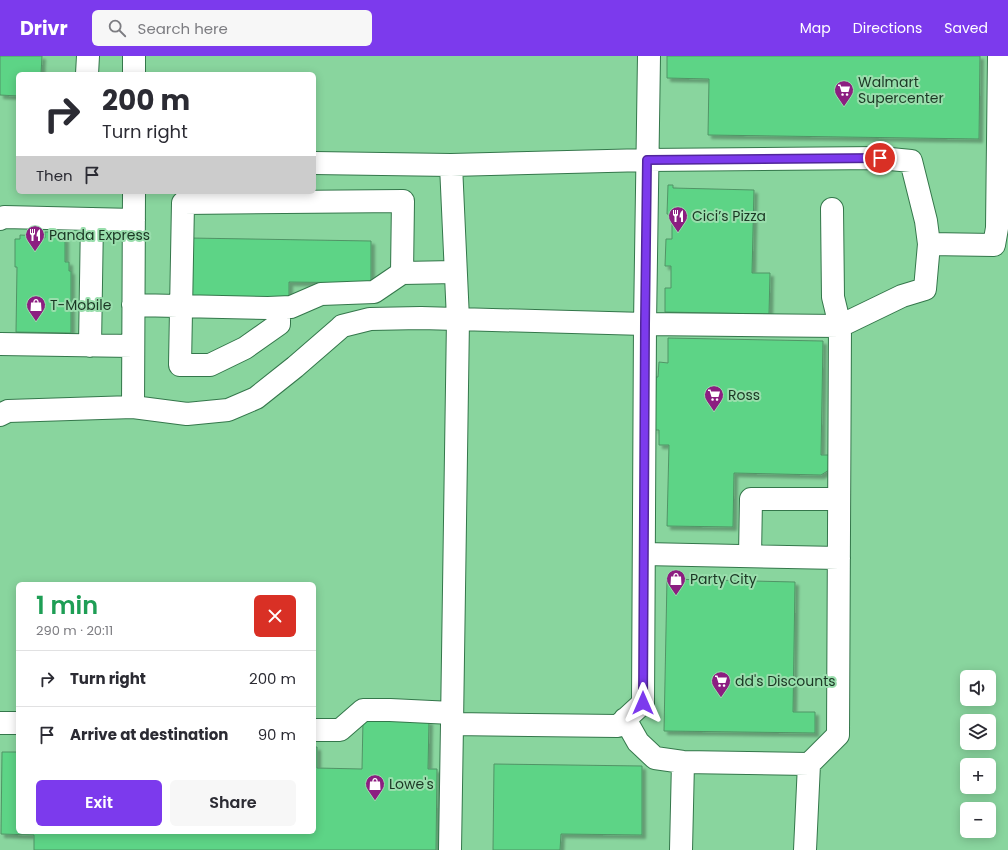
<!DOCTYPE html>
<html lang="en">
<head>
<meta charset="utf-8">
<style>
  :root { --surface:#fff; --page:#f7f7f7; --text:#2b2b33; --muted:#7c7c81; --line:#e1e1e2; --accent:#7c3aed }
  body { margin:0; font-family:Poppins,sans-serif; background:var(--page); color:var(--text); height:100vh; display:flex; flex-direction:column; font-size:15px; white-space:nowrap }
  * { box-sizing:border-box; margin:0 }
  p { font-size:13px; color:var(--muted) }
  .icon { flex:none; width:22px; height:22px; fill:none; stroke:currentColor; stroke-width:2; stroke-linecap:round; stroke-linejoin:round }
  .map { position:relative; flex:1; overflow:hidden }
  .drawer { position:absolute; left:16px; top:526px; width:300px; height:252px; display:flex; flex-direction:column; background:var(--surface); border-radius:6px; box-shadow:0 2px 10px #0003 }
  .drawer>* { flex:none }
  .banner { position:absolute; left:16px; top:16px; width:300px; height:122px; border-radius:6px; box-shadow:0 2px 10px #0003; background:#fff; color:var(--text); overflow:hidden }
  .tools { position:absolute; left:960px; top:614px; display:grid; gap:8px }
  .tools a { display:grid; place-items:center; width:36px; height:36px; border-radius:6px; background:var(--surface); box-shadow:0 2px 10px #0003; font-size:20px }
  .pin { position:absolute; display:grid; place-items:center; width:34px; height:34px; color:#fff; margin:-17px; border:2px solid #fff; border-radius:50%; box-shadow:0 1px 4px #0007 }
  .me { position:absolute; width:44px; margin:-22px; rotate:0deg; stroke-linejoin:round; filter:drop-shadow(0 0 3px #0008) }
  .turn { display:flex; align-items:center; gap:14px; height:84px; padding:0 20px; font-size:18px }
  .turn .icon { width:52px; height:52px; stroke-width:2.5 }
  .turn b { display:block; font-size:28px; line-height:34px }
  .then { display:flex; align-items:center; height:38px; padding:0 20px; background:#0003; gap:8px; font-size:15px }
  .round { display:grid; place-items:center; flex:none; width:42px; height:42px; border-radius:6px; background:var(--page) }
  .headline { display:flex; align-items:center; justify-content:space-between; height:68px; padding:0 20px }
  h1 { font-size:24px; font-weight:600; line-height:30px; color:#1e9e55 }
  .cta { display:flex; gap:8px; margin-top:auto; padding:8px 20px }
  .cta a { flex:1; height:46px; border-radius:6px; background:var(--accent); color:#fff; font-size:16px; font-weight:600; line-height:46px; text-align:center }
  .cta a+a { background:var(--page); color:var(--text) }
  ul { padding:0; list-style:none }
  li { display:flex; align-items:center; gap:12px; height:56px; padding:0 20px; border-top:1px solid var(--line) }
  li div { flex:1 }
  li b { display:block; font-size:15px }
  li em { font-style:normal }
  header { display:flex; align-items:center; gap:24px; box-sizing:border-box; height:56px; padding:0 20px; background:var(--accent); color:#fff }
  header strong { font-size:19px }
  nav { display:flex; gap:22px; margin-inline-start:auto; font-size:14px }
  .search { width:280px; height:36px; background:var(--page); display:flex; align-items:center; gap:10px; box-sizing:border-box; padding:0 14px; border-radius:6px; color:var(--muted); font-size:15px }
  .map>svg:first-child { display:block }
</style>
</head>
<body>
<header>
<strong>Drivr</strong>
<div class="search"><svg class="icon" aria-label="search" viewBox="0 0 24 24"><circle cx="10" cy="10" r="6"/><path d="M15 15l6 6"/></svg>Search here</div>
<nav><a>Map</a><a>Directions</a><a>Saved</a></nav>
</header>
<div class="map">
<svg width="1008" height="794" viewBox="0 0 1008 794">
  <defs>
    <filter id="shadow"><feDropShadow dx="3.5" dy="3.5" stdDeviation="1" flood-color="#0004"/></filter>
  </defs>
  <rect width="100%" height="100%" fill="#99deac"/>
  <path fill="#89d59e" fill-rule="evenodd" d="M0 0H1008V794H0ZM18 18H314V136H18ZM18 528H314V776H18ZM967 621H989V643H967ZM967 665H989V687H967ZM967 709H989V731H967ZM967 753H989V775H967Z"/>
  <path fill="#5dd486" stroke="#519466" filter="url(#shadow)" d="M0 0H42L41 18H18V40L0 39Z
    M667 0H980L979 83 708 79 709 23 667 22Z
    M668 129H673V132L754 134 752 217H770L769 258 665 256V232H671V210H665L666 183H672V159L667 158Z
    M45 176H55L56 182H65V206H69V215H71V277L16 276 17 211H15V183H20V179L42 180V182H45Z
    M190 182 371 185V227L289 226V243L190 242Z
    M668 282 823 285 821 399H834V411L821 419 734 417 733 471 667 470 669 389H659V374H655L656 321H658L659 306 668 307Z
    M667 523 795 526 793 656H815V677L664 675Z
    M363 664 429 665 428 713H437L436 794H34V779L1 778 2 696H18V776H314V691H317V712L362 713Z
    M494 708 642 710V779L561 778 560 794H493Z"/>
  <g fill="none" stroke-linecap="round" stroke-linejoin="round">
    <g stroke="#34774b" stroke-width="24">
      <path id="minor" d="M134 0V18
        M87 18 88 0
        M314 107 451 109 647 104 880 102 911 105 926 165 929 188 994 189 997 172 999 0
        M451 109 458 263 452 668 618 670 643 647 645 268 649 0
        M0 163 4 161 134 164
        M402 217 455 216
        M133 249 268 252 291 251 321 238 374 236 402 217 403 145 183 147 180 309H210L245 292 279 268V252
        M0 288 133 290
        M90 290 92 163
        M133 351 134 136
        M0 359 8 355 133 351 187 358 228 354 256 342 295 311 340 272 342 270 370 263 421 262 645 268 840 270 833 241 832 153
        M644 498 839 502
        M750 500 751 443H839
        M625 663 638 686 655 702 683 706 809 708 805 794
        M0 667H18
        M314 674H340L363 654H390L452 657
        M809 708 838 679 840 270 902 240 925 233 929 188
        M450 794 452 668
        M681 794 683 706"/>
    </g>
    <use href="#minor" stroke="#fff" stroke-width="22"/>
  </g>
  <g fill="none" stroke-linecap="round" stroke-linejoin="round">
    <g stroke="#51269a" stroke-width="10">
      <path id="route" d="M643 647 645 268 647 104 880 102"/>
    </g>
    <use href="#route" stroke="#7c3aed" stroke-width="7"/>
  </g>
  <defs>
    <g id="supermarket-pin" transform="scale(1)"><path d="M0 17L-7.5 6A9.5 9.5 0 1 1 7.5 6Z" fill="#8c1e81" stroke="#99deac"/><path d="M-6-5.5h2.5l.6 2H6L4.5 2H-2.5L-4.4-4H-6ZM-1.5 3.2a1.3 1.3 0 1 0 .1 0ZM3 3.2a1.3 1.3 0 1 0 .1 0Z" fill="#fff"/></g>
    <g id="restaurant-pin" transform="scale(1)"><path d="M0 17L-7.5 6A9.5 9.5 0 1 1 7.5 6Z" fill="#8c1e81" stroke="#99deac"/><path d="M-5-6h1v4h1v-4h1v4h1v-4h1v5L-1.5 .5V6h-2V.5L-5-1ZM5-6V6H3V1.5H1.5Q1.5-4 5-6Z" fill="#fff"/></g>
    <g id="shop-pin" transform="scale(1)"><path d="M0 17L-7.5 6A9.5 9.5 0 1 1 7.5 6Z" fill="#8c1e81" stroke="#99deac"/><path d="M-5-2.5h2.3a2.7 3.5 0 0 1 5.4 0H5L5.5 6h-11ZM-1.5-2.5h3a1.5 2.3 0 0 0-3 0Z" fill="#fff"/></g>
  </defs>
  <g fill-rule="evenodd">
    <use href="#supermarket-pin" x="844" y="34"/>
    <use href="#restaurant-pin" x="678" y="160"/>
    <use href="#restaurant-pin" x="35" y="179"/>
    <use href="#shop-pin" x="36" y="249"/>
    <use href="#supermarket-pin" x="714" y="339"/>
    <use href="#shop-pin" x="676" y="523"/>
    <use href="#supermarket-pin" x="721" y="625"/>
    <use href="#shop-pin" x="375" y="728"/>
  </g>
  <g text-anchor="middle" stroke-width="4" stroke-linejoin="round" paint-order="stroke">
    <g font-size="14" fill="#1b3724" stroke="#99deac" text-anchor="start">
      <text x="858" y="31">Walmart<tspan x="858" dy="16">Supercenter</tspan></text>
      <text x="692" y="165">Cici’s Pizza</text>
      <text x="49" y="184">Panda Express</text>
      <text x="50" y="254">T-Mobile</text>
      <text x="728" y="344">Ross</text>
      <text x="690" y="528">Party City</text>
      <text x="735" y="630">dd's Discounts</text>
      <text x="389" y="733">Lowe's</text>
    </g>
  </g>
</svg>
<div class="tools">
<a><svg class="icon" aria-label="sound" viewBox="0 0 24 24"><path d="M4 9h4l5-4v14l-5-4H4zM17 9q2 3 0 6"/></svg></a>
<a><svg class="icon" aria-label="layers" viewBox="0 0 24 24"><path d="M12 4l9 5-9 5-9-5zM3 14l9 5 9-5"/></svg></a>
<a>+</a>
<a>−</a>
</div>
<div class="pin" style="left:880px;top:102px;background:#d93025"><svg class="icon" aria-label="arrive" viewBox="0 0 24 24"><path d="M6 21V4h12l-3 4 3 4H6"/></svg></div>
<svg class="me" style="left:643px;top:647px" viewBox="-20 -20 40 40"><path d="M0-17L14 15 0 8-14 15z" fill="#7c3aed" stroke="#fff" stroke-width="4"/></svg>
<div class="banner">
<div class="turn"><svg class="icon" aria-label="right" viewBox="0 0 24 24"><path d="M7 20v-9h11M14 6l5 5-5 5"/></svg><div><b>200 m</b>Turn right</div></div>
<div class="then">Then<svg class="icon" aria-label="arrive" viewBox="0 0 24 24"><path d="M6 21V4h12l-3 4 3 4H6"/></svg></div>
</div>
<section class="drawer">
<div class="headline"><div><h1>1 min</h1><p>290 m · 20:11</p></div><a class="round" style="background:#d93025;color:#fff"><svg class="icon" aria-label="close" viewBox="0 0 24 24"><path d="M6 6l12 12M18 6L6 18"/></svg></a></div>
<ul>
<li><svg class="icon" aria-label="right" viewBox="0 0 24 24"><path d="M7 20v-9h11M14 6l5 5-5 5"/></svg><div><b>Turn right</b></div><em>200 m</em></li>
<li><svg class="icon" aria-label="arrive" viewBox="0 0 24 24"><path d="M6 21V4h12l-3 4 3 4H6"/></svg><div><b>Arrive at destination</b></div><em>90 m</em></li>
</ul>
<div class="cta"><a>Exit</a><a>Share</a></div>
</section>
</div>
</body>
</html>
